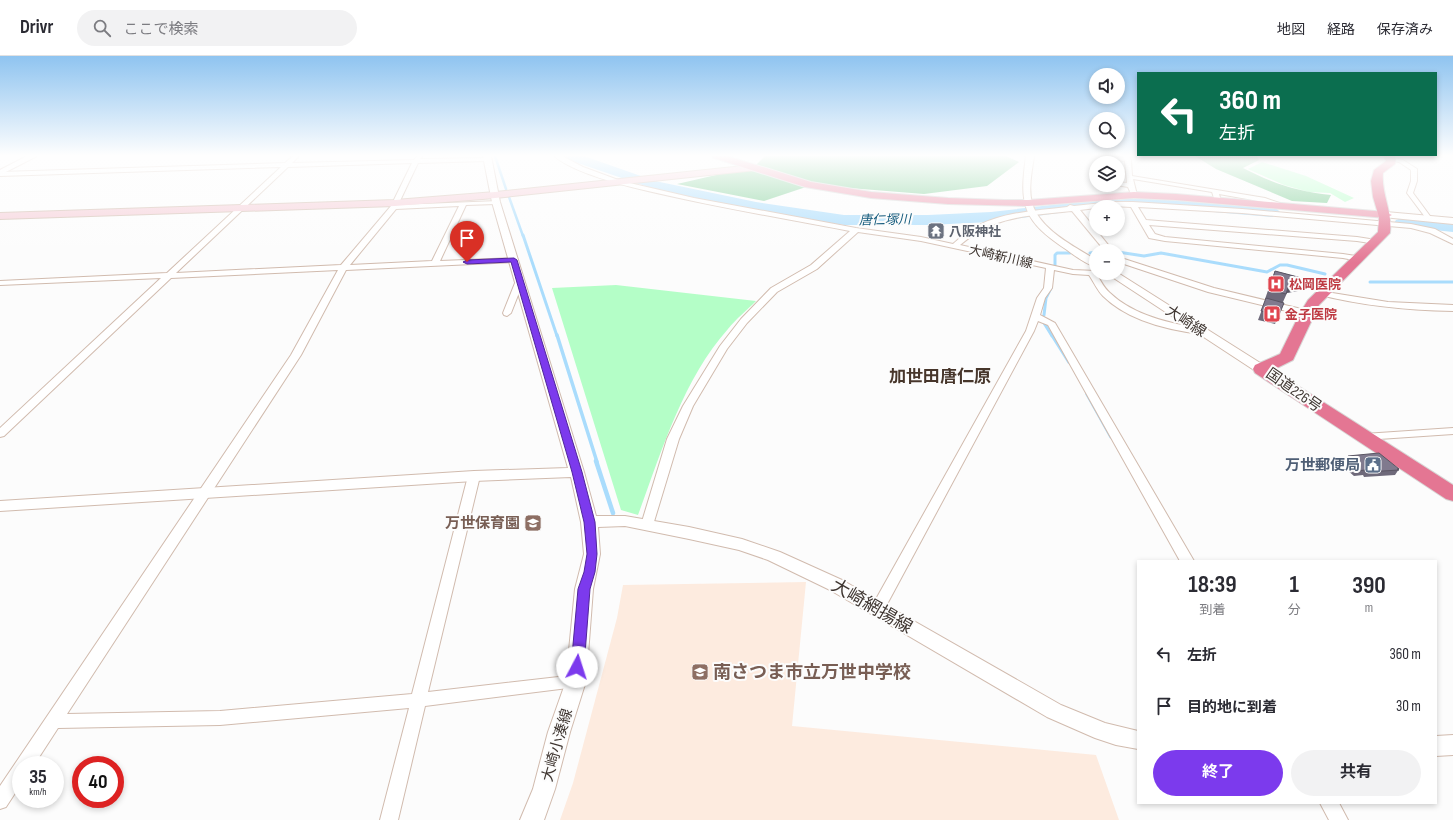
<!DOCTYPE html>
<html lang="ja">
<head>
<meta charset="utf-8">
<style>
  :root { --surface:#fff; --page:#f2f2f3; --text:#2b2b33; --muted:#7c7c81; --line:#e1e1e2; --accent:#7c3aed }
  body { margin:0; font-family:"Sofia Sans Condensed","Noto Sans JP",sans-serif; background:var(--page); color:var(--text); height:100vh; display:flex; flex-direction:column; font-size:15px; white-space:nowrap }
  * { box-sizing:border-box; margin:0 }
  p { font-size:13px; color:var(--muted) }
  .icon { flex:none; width:22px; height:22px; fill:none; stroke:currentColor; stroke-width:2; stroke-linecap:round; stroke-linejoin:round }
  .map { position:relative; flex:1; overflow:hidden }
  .drawer { position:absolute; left:1137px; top:504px; width:300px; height:244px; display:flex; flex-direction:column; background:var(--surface); border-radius:0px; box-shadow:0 2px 6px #0003 }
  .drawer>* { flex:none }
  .guide { position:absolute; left:1137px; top:16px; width:300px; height:84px; border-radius:0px; box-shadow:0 2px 6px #0003; background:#0b6e4f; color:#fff; overflow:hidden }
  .fabs { position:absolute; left:1089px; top:12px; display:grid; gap:8px }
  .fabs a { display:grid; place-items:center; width:36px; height:36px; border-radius:50%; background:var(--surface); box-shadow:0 2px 6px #0003; font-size:20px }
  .speed { position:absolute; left:12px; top:700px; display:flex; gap:8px; font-size:20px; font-weight:700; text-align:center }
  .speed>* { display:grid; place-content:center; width:52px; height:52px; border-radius:50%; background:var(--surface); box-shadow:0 2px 6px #0003; line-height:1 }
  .speed small { font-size:10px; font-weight:400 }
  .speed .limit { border:6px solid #d22; background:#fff; color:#111 }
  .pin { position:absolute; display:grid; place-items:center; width:34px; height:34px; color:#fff; margin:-41px -17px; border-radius:50% 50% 50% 0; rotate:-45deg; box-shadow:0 0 4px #0007 }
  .pin .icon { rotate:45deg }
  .me { position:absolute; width:44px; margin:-22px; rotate:5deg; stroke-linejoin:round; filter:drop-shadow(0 0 3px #0008) }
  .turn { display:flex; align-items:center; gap:14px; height:84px; padding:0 16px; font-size:18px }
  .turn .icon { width:52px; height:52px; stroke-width:2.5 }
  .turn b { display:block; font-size:28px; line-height:34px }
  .eta { display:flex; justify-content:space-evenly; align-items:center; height:68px; text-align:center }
  .eta b { font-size:24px; font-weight:700; line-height:28px }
  .button { display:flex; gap:8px; margin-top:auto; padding:8px 16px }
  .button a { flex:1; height:46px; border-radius:24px; background:var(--accent); color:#fff; font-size:16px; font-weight:700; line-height:46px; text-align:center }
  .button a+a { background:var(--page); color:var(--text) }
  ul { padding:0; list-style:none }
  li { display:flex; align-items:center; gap:12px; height:52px; padding:0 16px }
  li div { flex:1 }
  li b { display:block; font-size:15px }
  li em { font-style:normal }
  header { display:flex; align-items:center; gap:24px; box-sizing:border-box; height:56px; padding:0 20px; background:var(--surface); border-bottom:1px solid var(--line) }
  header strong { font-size:19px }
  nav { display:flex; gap:22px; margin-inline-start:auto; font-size:14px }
  .search { width:280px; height:36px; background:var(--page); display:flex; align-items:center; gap:10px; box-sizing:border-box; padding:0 14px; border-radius:22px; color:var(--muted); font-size:15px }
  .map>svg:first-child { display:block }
</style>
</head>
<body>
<header>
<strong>Drivr</strong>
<div class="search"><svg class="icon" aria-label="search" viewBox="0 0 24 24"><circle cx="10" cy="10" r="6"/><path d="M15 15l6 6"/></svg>ここで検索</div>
<nav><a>地図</a><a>経路</a><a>保存済み</a></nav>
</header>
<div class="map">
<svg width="1453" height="764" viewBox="0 0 1453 764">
  <rect width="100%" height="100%" fill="#fcfcfc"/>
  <path fill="#fdebdf" d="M806 526 792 670 1096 699 1119 764H560L573 727 617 562 623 529Z"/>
  <path fill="#b4fec7" d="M1262 106 1306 120 1354 142 1345 146 1330 137 1309 136 1284 129 1248 113Z
    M616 229 756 245C747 254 736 263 728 273 683 323 661 397 638 459L621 454 552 232Z"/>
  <path fill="#7bcc92" d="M765 100H1006L1019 106 987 130 924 138 812 129 764 145 677 128 755 110Z
    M1195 100H1257L1259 104 1243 112C1274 128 1296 135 1331 139L1327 147 1292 145 1216 113Z"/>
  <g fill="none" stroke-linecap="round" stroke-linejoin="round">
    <path stroke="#a9dcfc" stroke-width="2.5" d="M495 100 506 133
      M509 141 523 180"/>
    <path stroke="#a9dcfc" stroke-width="3" d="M523 179 557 280
      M1118 196 1144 200 1161 197 1267 216 1280 209H1287L1325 218
      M1090 197 1096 196
      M1055 209V199L1057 197H1070
      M1370 226H1453
      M1044 259 1046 242 1051 232
      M1044 267 1052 280"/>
    <path stroke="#a9dcfc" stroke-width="3.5" d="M557 279 597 406
      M1052 279 1069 306
      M1087 338 1111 381"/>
    <path stroke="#a9dcfc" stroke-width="4.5" d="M596 405 613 457"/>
    <path fill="#a9dcfc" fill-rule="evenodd" d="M565 100H584L655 125 756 146 844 159H928L991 156 1112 142H1143L1272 151 1277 153 1280 156 1277 159 1272 161 1143 150 1096 151V152L991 166 928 169H844L756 156 651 132 566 103Z
      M1402 162 1453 166V176L1396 170 1394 167 1396 164Z"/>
    <g stroke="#d1bbae" stroke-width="2">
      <path id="minor" d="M293 100H299L292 107 414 104 417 100H423L420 103 489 102V104L487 105 418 107 398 149 498 145V147L496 148 466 149 440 205 514 202 518 204 514 206 346 214 301 299 67 658 220 655 412 638 468 420 470 417H478L480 420 428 636 576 619 582 620 584 625 582 630 576 631 425 650 398 764H380L409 652 220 669 58 672 34 709H21V728L6 751 0 753V730L291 299 338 214 171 222 4 380 0 381V372L161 222 0 229V225L167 217 281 111 0 120V116L285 107ZM412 107 391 150 341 209 176 217 288 111ZM459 150 432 205 350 209 396 153Z
        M554 100H562L583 111 621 125 694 142 856 172 921 181 953 188C959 183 964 177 970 174 999 156 1034 155 1067 151L1070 149 1074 150 1112 146H1133L1242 153 1411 168 1435 173 1453 183V188L1430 177 1411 172 1242 157 1138 151 1146 164 1357 181 1376 184 1380 186 1376 188 1357 185 1149 169 1155 178 1165 181 1343 198 1362 201 1363 203 1359 205 1343 202 1165 185 1149 182 1131 151 1112 150 1080 154 1113 195H1105L1072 155C1028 160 995 159 960 189L1073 214 1096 215V217H1100L1097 219C1101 225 1104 232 1110 237 1133 259 1170 268 1201 272L1205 275 1201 278C1168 274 1127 264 1103 240 1097 234 1094 226 1089 219L1073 218 1054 214 1052 232 1045 242 1040 259 1055 267 1194 505H1180L1048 269 1038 265 1034 275 885 552 883 556 878 557 873 556 871 552 1026 275 1037 242 1044 232 1046 212 921 185 858 176 817 213 777 236 747 267 727 293 693 350 679 383 653 469 651 472 647 473 643 472 641 469 667 383 683 350 720 290 741 263 771 232 811 209 850 175C783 162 715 151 648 135 622 129 574 117 554 100Z
        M1100 100 1124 102 1123 100H1129L1131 104 1132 120 1265 142 1288 150 1285 152 1264 146 1219 138 1221 145 1218 147 1215 145 1212 136 1133 123 1137 139 1132 140 1128 131 1116 129H1118V126L1127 127 1125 105 1105 103 1106 107H1100Z
        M1391 101 1403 104 1417 113V125L1413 137 1433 164 1432 165H1428L1407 137 1411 125V114L1399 106 1389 104V102Z
        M1118 201 1214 232 1310 255 1311 257 1307 260 1208 236 1118 206Z
        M517 222H520L524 224 511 257 507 260 504 259 503 257Z
        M1320 235 1388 246 1453 249V255C1408 254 1364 250 1320 239L1319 237Z
        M1453 372V378L1364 384 1359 381 1364 378Z
        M1320 747H1339L1348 764H1329Z"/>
    </g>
    <g stroke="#d1bbae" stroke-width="2">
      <path id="tertiary" d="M27 100H37L0 119V114Z
        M483 100H491L500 146 584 416 596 460H625L689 471 742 483 780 496 842 524 1061 649 1105 667 1138 675V693L1116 689 1095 682 1047 661 830 534 768 504 739 494 689 483 625 470 598 471 600 498 593 533 586 625 570 676 555 733 544 764H520L533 733 548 676 566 625 575 533 584 498 581 466 571 421 474 425 0 455V445L474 415 568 412 492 146Z
        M1026 100H1034C1032 115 1028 132 1032 147 1040 174 1074 190 1096 204V211C1086 208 1075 200 1067 194 1023 165 1019 150 1026 100Z
        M1386 156 1453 162V168L1383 161 1382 159 1383 157Z
        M1106 217H1118L1265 310 1267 313 1265 316H1257Z
        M1453 679V699L1436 700V680Z"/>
    </g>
    <g stroke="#d1bbae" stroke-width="2">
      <path id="secondary" d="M753 109 757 112 756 114 495 142 395 150 0 163V157L395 144 495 136Z"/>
    </g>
    <g stroke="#d8d7d6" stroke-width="2">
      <path id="primary" d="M712 100H727L811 126 871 136 948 142 1004 144H1028L1134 136 1176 138 1386 156 1392 159 1386 162 1176 144 1134 142 1028 150 948 148 871 142 805 131 714 102Z"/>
    </g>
    <g stroke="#d8d7d6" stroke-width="2">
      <path id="trunk" d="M1383 100H1394L1396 103 1395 108 1383 117C1381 138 1393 156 1390 177L1319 249 1293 304 1273 314 1453 429V445L1446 443 1255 317 1253 313 1255 309 1280 298 1300 257 1308 244 1378 176 1379 161 1373 141 1371 125 1374 114 1386 105Z"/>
    </g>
    <use href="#minor" fill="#fff" fill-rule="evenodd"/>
    <use href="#tertiary" fill="#fff" fill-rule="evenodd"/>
    <use href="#secondary" fill="#f5ccd6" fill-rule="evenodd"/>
    <use href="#primary" fill="#eb98ae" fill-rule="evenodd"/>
    <use href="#trunk" fill="#e47693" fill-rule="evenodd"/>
  </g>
  <path fill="#6e697a" d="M1275 215 1313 225 1309 233 1287 237 1283 246 1279 259 1275 268 1258 264 1266 243H1265L1272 223Z
    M1348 400 1399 413 1395 419 1364 421 1363 419 1354 420 1339 407 1342 402H1347Z"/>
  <path fill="#5a5563" d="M1313 225 1309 233 1285 237 1289 229Z"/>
  <path fill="#807a8e" stroke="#5a5563" d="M1275 215 1313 225 1289 229 1286 238 1269 234Z
    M1266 242 1284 247 1279 259 1261 255Z
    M1379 397 1399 413H1397L1399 414 1367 416 1365 414 1357 415 1342 402H1350L1348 400Z"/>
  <linearGradient id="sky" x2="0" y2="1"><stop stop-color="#8fc4f0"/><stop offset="0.48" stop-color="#fefefe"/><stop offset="1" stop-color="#fefefe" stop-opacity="0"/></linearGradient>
  <rect width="1453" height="207" fill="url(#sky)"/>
  <path fill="#7c3aed" stroke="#51269a" d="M514 202 517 204 582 416 595 466 597 498 595 516 590 533 584 611 582 614 577 616 573 614 571 611 578 533 584 516 587 498 584 466 572 416 511 206 467 208 463 206 467 204Z"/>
  <defs>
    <g id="temple-square" transform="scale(0.9)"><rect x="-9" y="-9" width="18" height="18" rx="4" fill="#6b7280" stroke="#fcfcfc"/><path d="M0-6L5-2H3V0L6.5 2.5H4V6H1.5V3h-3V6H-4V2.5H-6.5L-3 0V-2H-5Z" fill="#fff"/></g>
    <g id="hospital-square" transform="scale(0.9)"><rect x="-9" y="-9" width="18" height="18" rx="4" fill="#e0444e" stroke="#fcfcfc"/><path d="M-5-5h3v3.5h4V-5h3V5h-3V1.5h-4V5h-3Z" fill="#fff"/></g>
    <g id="civic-square" transform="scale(0.9)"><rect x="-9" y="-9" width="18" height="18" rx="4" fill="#5c6f8a" stroke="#fcfcfc"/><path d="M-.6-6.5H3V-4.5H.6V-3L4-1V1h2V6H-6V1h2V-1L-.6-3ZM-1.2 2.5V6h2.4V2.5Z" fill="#fff"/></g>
    <g id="school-square" transform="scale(0.9)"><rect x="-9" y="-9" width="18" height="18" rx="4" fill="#8d6e63" stroke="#fcfcfc"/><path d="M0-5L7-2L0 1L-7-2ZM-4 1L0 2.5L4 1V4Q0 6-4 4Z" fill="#fff"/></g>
  </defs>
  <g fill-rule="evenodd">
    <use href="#temple-square" x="936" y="175"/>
    <use href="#hospital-square" x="1276" y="228"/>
    <use href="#hospital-square" x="1272" y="258"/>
    <use href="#civic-square" x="1373" y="409"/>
    <use href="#school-square" x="533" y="467"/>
    <use href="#school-square" x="700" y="616"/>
  </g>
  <g text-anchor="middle" stroke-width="4" stroke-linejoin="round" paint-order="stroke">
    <g font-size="13" font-style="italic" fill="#145b7d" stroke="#fcfcfc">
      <text transform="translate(885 163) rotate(-1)" y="5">唐仁塚川</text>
    </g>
    <g font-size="13" font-weight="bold" fill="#5b616d" stroke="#fcfcfc" text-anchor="start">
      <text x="949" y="180">八阪神社</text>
    </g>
    <g font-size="13" fill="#3e3530" stroke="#fcfcfc">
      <text transform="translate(1001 200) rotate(13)" y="5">大崎新川線</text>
    </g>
    <g font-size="13" font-weight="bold" fill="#be3a42" stroke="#fcfcfc" text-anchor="start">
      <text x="1289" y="233">松岡医院</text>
      <text x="1285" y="263">金子医院</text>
    </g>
    <g font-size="15" fill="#3e3530" stroke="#fcfcfc">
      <text transform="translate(1186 265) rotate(33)" y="5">大崎線</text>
      <text transform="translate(1294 334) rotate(35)" y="5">国道226号</text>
      <text transform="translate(557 689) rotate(-74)" y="5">大崎小湊線</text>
    </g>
    <g font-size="15" font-weight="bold" fill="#4e5e75" stroke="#fcfcfc" text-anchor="end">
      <text x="1360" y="414">万世郵便局</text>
    </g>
    <g font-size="15" font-weight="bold" fill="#785e54" stroke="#fcfcfc" text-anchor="end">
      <text x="520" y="472">万世保育園</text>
    </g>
    <g font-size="17" font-weight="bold" fill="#47362b" stroke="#fcfcfc">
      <text x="940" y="326">加世田唐仁原</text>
    </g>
    <g font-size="18" fill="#3e3530" stroke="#fcfcfc">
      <text transform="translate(872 550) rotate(30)" y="6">大崎網揚線</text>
    </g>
    <g font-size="18" font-weight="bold" fill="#785e54" stroke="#fcfcfc" text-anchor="start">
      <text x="713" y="622">南さつま市立万世中学校</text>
    </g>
  </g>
</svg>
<div class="fabs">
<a><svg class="icon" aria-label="sound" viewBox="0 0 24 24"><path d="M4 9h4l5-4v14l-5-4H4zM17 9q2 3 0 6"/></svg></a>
<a><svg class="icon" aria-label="search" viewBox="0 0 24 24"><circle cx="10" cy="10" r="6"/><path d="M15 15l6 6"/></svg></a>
<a><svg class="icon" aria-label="layers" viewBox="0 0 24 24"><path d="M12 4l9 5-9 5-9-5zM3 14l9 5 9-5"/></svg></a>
<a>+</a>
<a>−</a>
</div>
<div class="speed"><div>35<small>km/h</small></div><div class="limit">40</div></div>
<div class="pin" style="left:467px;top:206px;background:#d93025"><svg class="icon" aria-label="arrive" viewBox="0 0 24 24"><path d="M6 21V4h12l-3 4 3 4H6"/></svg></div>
<svg class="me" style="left:577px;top:611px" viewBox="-20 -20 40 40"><circle r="19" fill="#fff"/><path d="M0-13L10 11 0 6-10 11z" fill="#7c3aed"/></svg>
<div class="guide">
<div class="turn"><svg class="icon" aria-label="left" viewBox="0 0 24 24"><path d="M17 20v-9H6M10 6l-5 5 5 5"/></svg><div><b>360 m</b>左折</div></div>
</div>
<section class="drawer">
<div class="eta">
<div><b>18:39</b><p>到着</p></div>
<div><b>1</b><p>分</p></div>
<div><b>390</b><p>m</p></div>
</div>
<ul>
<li><svg class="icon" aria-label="left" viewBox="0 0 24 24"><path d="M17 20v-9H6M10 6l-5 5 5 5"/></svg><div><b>左折</b></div><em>360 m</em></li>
<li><svg class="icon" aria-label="arrive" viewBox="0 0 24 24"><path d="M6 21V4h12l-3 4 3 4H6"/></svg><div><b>目的地に到着</b></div><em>30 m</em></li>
</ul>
<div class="button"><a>終了</a><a>共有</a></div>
</section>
</div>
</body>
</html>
